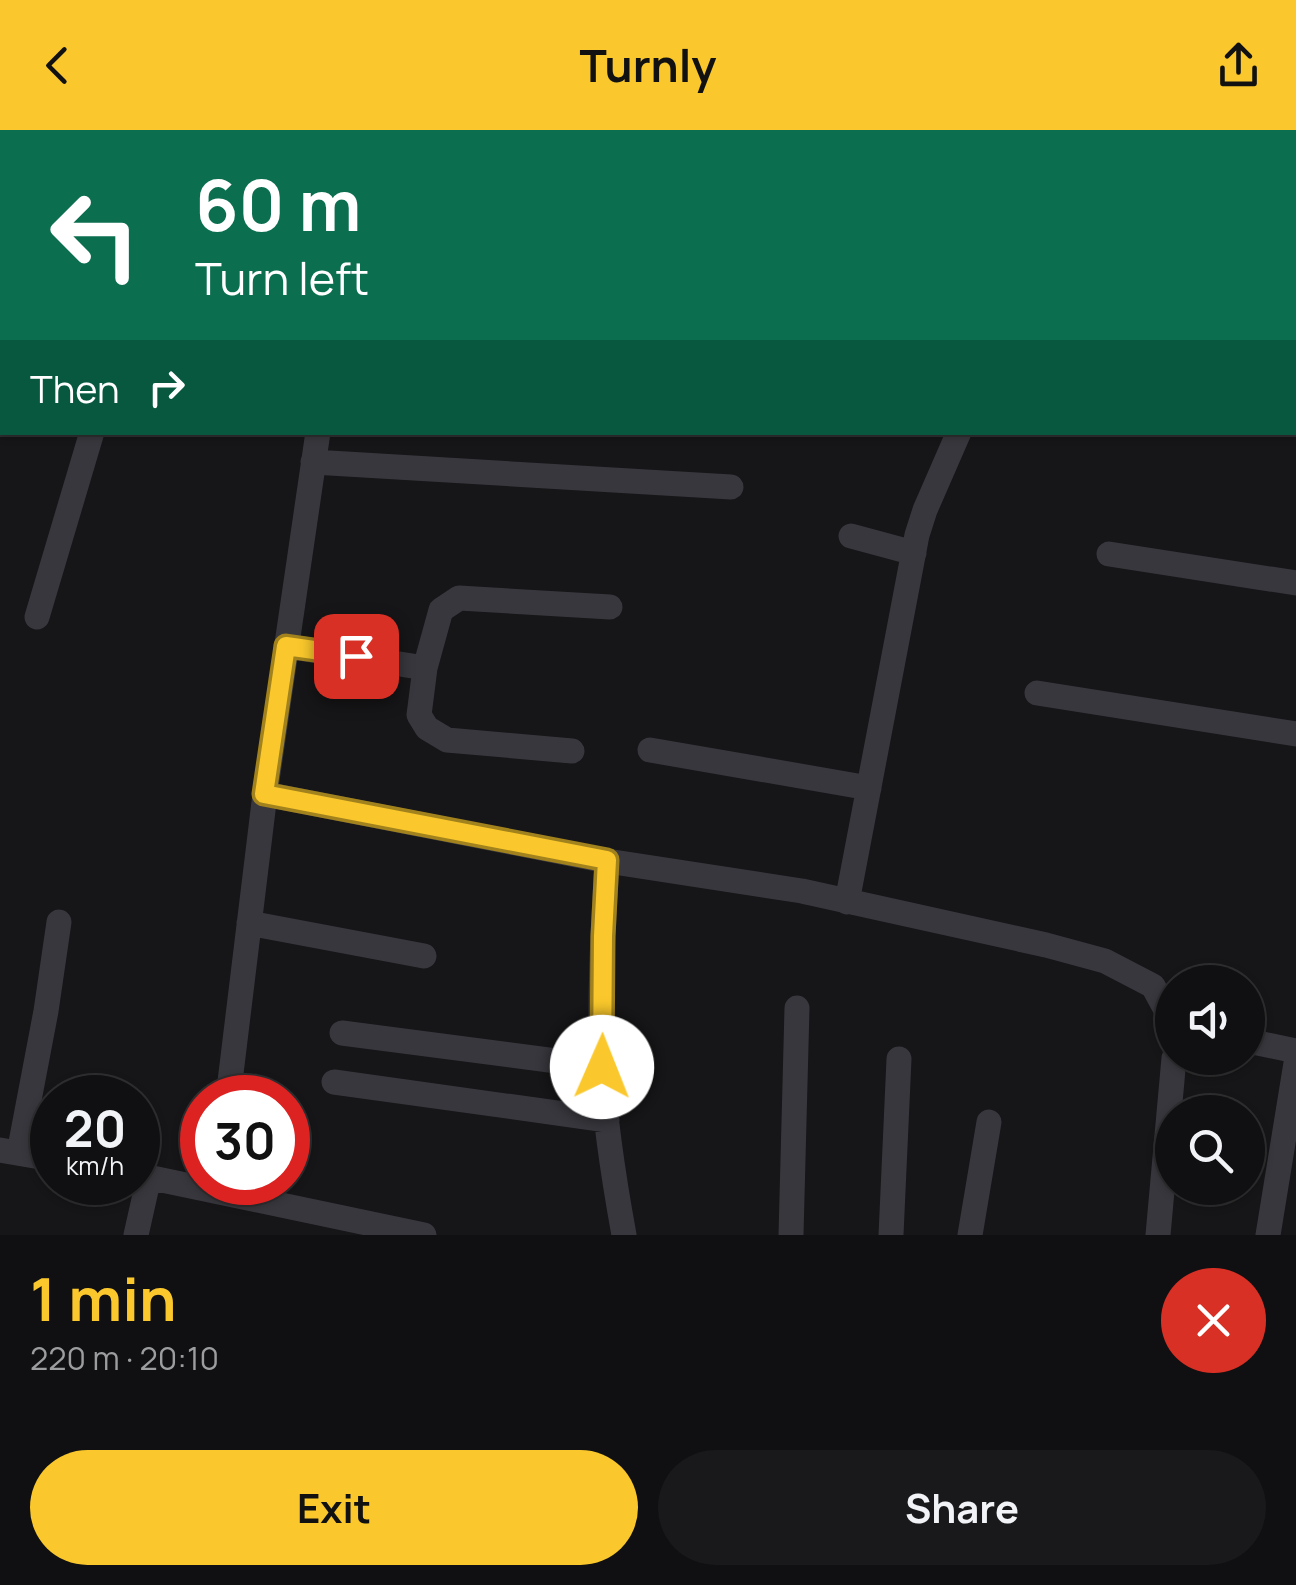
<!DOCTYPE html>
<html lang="en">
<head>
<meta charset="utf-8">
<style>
  :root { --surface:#101012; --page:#19191b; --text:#f1f3f6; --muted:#9c9d9f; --line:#303032; --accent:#fac82c }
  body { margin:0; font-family:Manrope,sans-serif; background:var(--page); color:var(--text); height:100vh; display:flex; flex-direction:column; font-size:38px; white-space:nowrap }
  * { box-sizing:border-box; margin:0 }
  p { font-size:32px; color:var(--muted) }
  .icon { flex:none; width:55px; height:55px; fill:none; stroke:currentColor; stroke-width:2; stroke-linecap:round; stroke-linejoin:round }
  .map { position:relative; height:1105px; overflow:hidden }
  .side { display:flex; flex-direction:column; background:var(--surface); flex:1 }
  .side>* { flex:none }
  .guide { position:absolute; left:0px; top:0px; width:1298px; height:305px; box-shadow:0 2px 8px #0004,0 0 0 2px var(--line); background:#0b6e4f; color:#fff; overflow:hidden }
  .fabs { position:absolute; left:1155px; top:835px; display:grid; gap:20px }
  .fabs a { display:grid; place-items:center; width:110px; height:110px; border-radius:50%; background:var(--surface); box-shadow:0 2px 8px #0004,0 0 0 2px var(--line); font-size:50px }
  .speed { position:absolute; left:30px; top:945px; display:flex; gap:20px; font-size:50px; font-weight:700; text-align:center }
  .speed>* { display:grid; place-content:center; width:130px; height:130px; border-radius:50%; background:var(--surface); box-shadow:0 2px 8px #0004,0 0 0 2px var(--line); line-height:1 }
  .speed small { font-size:25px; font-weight:400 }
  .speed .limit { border:15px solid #d22; background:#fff; color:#111 }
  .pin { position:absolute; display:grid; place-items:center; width:85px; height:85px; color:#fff; margin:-42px; border-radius:20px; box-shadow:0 5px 15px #0006 }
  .me { position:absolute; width:110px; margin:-55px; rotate:1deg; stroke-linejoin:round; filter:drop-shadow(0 0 8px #0008) }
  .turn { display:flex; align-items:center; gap:35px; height:210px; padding:0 30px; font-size:45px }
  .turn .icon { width:130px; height:130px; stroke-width:2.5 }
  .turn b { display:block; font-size:70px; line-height:85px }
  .then { display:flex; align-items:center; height:95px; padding:0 30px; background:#0003; gap:20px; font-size:38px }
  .round { display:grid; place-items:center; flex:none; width:105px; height:105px; border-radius:52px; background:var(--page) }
  .overview { display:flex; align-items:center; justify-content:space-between; height:170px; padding:0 30px }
  h1 { font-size:60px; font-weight:700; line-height:75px; color:var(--accent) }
  .action { display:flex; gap:20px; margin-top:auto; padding:20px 30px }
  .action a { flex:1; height:115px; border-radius:60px; background:var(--accent); color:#111; font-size:40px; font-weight:700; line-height:115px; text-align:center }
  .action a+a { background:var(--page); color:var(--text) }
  header { display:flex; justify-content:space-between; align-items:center; height:130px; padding:0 30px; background:var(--accent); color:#111; font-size:45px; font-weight:700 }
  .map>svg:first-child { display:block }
</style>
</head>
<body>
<header><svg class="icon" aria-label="back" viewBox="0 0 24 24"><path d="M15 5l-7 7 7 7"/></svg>Turnly<svg class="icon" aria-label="share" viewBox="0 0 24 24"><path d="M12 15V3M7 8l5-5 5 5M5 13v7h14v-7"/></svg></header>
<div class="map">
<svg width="1296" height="1105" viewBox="0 0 1296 1105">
  <rect width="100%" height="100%" fill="#161618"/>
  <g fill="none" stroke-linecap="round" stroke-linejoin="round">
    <path stroke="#37373d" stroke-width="25" d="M394 0 404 2
      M1046 2V0
      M0 60 2 61
      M1295 74H1296
      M0 207 2 208
      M1295 282H1296
      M313 332 731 357
      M851 406 914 423
      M1109 424 1296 453
      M37 487 92 302
      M286 516 425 538 419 585 427 598 447 610 572 621
      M425 538 441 480 459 468 610 477
      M1037 563 1296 604
      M650 620 869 658
      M265 664 607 731 802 761 1046 815 1105 831 1153 856 1172 891
      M607 731C603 799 599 869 602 938 605 994 614 1050 624 1105
      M847 772 917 405 925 380 959 302
      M249 793 424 826
      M342 903 602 937
      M1248 911 1296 921
      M334 952 607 990
      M228 968 265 664 318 302
      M0 1020 52 1029
      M19 1023 46 881 59 792
      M138 1045 424 1105
      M136 1105 149 1047
      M791 1105 797 878
      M891 1105 899 929
      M970 1105 989 992
      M1158 1105 1174 928
      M1268 1105 1296 933"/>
  </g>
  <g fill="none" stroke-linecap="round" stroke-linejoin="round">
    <g stroke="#a2821d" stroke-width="25">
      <path id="route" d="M356 526 286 516 264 664 607 730 603 806 602 937"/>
    </g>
    <use href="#route" stroke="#fac82c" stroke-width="18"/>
  </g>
</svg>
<div class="fabs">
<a><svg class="icon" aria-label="sound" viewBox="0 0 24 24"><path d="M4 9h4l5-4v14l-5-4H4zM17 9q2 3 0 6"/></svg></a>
<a><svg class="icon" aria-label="search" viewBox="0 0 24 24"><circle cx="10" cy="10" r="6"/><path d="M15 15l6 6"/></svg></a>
</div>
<div class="speed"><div>20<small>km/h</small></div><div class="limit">30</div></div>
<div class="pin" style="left:356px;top:526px;background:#d93025"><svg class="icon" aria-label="arrive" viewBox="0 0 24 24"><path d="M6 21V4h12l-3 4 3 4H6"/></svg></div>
<svg class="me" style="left:602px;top:937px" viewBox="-20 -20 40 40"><circle r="19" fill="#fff"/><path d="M0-13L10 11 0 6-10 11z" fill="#fac82c"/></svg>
<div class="guide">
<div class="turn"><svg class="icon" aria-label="left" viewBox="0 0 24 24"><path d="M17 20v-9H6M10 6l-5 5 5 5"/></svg><div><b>60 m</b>Turn left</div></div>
<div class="then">Then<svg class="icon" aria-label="right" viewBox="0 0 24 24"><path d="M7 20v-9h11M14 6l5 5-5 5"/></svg></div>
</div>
</div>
<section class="side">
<div class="overview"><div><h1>1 min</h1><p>220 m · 20:10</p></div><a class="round" style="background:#d93025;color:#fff"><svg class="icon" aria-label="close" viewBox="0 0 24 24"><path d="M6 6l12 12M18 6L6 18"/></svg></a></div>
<div class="action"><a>Exit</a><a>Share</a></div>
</section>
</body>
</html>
